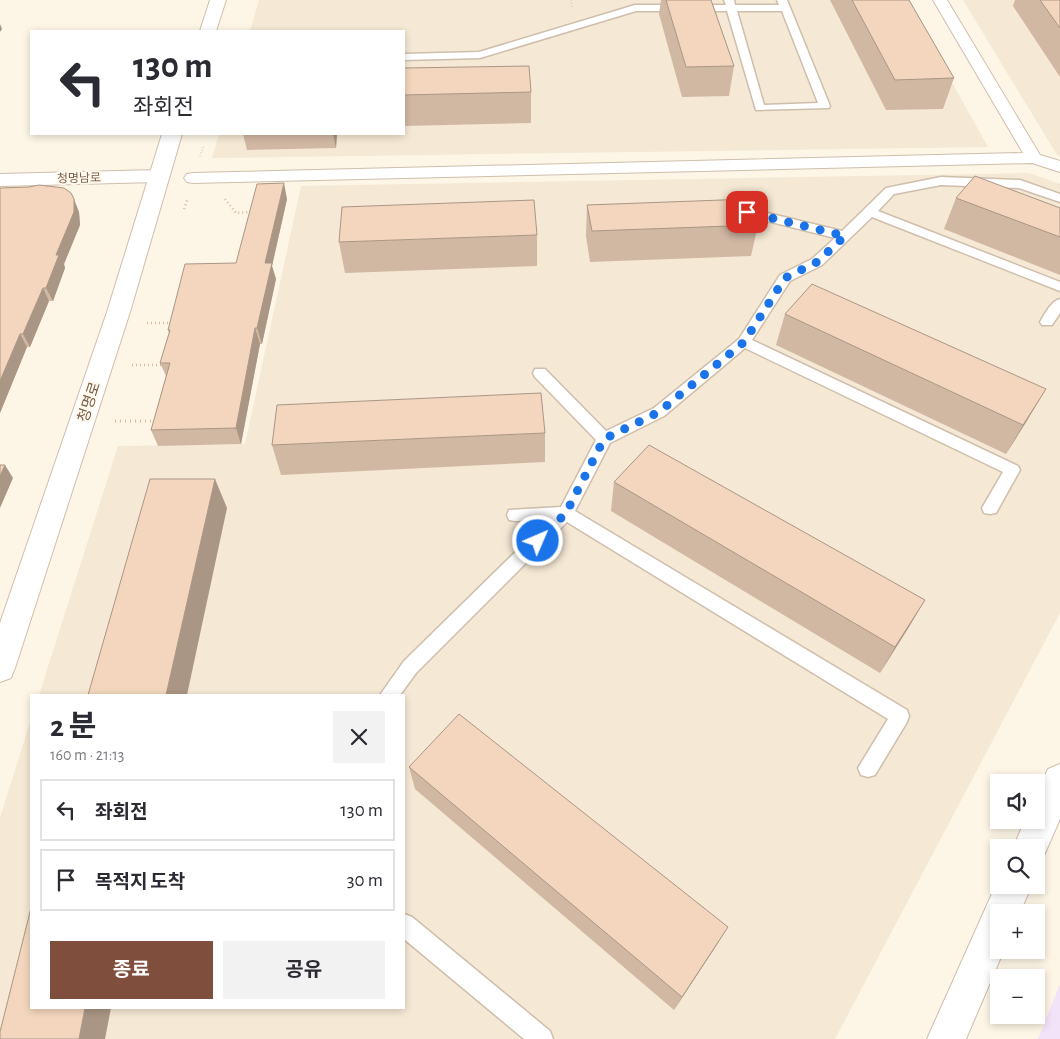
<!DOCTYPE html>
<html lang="ko">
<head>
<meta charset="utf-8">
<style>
  :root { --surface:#fff; --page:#f2f2f3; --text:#2b2b33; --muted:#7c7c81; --line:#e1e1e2; --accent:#804e3d }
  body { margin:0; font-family:"Alegreya Sans","Noto Sans KR",sans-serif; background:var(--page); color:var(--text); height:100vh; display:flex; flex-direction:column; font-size:19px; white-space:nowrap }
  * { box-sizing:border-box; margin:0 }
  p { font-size:16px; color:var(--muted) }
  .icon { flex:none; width:28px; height:28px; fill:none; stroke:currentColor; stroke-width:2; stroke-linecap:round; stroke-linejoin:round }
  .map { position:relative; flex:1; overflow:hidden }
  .side { position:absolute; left:30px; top:694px; width:375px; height:315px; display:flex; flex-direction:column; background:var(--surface); border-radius:0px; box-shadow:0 2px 8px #0003 }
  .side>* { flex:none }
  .top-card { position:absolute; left:30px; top:30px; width:375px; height:105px; border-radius:0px; box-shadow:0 2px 8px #0003; background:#fff; color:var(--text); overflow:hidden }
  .tools { position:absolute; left:990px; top:774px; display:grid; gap:10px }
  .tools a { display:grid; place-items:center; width:55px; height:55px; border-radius:0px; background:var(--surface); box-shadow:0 2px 8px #0003; font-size:25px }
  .pin { position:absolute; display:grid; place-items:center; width:42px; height:42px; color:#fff; margin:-21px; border-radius:10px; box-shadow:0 2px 8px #0006 }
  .me { position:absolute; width:55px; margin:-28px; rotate:45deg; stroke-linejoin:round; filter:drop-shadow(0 0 4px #0008) }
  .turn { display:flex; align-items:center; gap:18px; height:105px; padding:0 20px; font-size:22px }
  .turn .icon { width:65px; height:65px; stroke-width:2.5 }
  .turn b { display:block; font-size:35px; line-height:42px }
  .round { display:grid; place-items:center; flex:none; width:52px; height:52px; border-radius:0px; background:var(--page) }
  .headline { display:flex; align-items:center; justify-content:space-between; height:85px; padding:0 20px }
  h1 { font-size:30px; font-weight:700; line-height:38px }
  .button { display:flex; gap:10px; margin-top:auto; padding:10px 20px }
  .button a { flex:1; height:58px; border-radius:0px; background:var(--accent); color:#fff; font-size:20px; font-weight:700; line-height:58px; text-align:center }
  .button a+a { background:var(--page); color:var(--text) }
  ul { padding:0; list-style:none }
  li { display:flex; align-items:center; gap:15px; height:62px; margin:0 10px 8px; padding:0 10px; border:2px solid var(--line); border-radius:0px }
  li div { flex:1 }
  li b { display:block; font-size:19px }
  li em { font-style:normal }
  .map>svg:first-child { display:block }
</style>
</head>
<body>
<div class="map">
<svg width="1060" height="1039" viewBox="0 0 1060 1039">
  <rect width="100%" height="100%" fill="#fdf6e6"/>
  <path fill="#f5e8d4" d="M259 0H906L988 147 212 158 219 134H404V31H250Z
    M963 0H1060V156L1057 155Z
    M1029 173 1060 184V613L835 1039H0V818L31 719V1008H404V695H39L118 446 245 444 301 186Z"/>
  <path fill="#f3e3f9" d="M1060 984V1039H1038Z"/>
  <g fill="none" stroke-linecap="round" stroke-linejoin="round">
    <g stroke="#cfbeac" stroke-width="3">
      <path id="service" d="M724 0H734L735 5H779L777 0H787L830 106 829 108 756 110 727 11H636L480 58 404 60V54L479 52 635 5H726ZM737 11H782L818 103 764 105Z
        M941 177 1020 180 1060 194V202L1019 188 941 185 894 194 878 211 1060 282V291L872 217 822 265 790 281 752 340 1018 466 1020 470 996 513 990 514 984 513 982 508 1003 472 745 348 664 416 610 443 575 511 907 710 909 716 907 722 875 775 868 777 861 775 858 768 888 719 567 522 416 673 400 695H380L404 661 548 520 515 521 509 520 507 515 509 510 561 507 596 440 535 377 533 373 535 369H545L606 431 654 408 739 339 780 275 812 259 835 238 743 215 741 212 743 209 747 208 842 231 886 188Z
        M1060 299V313L1052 325H1042L1040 322C1045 314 1051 301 1060 299Z
        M404 914 412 917 550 1031 553 1039H524L404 939Z"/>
    </g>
    <g stroke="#cfbeac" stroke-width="2">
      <path id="pedestrian" d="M933 0H947L1040 155 1060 161V172L1032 163 193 183 187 182 184 178 187 174 193 173 1023 153Z"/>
    </g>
    <g stroke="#cfbeac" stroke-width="2">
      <path id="minor" d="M157 170 164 172 167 176 164 180 157 182 0 186V174Z"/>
    </g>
    <g stroke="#cfbeac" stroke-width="2">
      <path id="tertiary" d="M210 0H226L216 31H200Z
        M162 134H182L130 312 15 668 11 678 0 682V623L107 312Z
        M1060 764V819L1042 860 1036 863V848H1013L1025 820H1036V795L1048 769Z
        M999 878V885H1032L1020 912H999V950H1004L966 1039H927Z"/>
    </g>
    <path stroke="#d8baa0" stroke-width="2" stroke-dasharray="0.5 2.5" stroke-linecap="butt" d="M571 0 572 8
      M200 156 204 145"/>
    <path stroke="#d8baa0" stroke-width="2.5" stroke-dasharray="1 3" stroke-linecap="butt" d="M225 199 236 213 248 212
      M184 209 188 198
      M147 323H174
      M132 365H165"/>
    <path stroke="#d8baa0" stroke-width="3" stroke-dasharray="1 4" stroke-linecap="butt" d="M115 421H157"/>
    <use href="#service" fill="#fff" fill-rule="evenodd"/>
    <use href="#pedestrian" fill="#fff" fill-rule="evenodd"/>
    <use href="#minor" fill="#fff" fill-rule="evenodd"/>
    <use href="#tertiary" fill="#fff" fill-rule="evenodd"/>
  </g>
  <path fill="#d1b8a3" d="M661 0H711L734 66 729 96 682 97 659 14Z
    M830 0H909L954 78 943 109 886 110Z
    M1015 0H1060V77L1013 6Z
    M404 68 531 92V123L404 126Z
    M243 134H337L336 148 247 150Z
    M0 188 79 212 80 225 64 264 65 268 53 301H49L30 347H27L0 413Z
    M956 198 1060 208V275L944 229Z
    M287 199 272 266 276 279 262 344H260L241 444 158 446 151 430 166 376 160 363 169 333 168 330 236 263Z
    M587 205 758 225 751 256 590 262 586 236Z
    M537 235V266L345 273 339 242Z
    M785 314 1028 419 1006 454 776 345Z
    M545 433V462L281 475 272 445Z
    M614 482 925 600 880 673 611 511Z
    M409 767 718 943 674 1010 415 789Z"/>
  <path fill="#aa9684" d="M0 24 2 29 0 32Z
    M333 134H337L336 148Z
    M284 183 287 199 272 266 276 279 262 344 257 328 265 263Z
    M74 199 79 212 80 225 64 264 65 268 53 301 46 288Z
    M43 288 49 301 30 347 23 334Z
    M255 328 260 344 241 444 236 428Z
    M20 334 27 347 0 413V381Z
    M1046 389 1028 419 1006 454 1023 425Z
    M5 465 13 478 0 508V476Z
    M215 479 227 508 187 695H166Z
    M925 600 909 627 880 673 895 647Z
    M728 927 718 943 674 1010 682 997Z
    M85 1008H111L105 1039H79Z"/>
  <path fill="#f3d6bd" stroke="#aa9684" d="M666 0H711L734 66 686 67Z
    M852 0H909L954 78 895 80Z
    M1040 0H1060V28Z
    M529 66 531 92 404 95V68Z
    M975 176 1060 208V237L956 198Z
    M284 183 265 263H272L257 328H255L236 428 151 430 170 363H160L170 330H168L185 264 236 263 257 184Z
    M39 185 64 188 71 193 74 199V212L56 255H59L46 288H43L23 334H20L0 381V188L29 187Z
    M749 199 758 225 592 231 587 205Z
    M534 200 537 235 339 242 342 207Z
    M812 284 1046 389 1023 425 785 314Z
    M541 393 545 433 272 445 277 405Z
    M649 445 925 600 895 647 614 482Z
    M0 465H5L0 476Z
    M150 479H215L166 695H88Z
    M459 714 728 927 682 997 409 767Z
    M31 908V1008H85L79 1039H0V1032Z"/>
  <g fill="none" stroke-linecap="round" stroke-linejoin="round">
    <path stroke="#1a73e8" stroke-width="9" stroke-dasharray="0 16.2" d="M538 541 566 513 604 439 659 412 744 342 785 278 817 262 845 236 747 212"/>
  </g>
  <g text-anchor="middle" stroke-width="4" stroke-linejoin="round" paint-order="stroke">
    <g font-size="12" fill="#775d4a" stroke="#fff9ed">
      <text transform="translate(79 178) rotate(-1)" y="4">청명남로</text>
    </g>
    <g font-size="15" fill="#775d4a" stroke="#fff9ed">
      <text transform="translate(89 402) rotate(-72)" y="5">청명로</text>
    </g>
  </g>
</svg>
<div class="tools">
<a><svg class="icon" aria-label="sound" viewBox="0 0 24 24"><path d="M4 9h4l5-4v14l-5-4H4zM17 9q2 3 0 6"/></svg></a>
<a><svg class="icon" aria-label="search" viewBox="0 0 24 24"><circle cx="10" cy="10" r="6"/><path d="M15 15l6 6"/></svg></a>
<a>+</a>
<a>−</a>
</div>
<div class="pin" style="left:747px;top:212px;background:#d93025"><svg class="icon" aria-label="arrive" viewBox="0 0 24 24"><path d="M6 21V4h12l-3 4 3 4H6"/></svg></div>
<svg class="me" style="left:538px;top:541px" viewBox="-20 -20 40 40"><circle r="17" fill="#1a73e8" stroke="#fff" stroke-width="3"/><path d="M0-11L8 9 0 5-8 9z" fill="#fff"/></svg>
<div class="top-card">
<div class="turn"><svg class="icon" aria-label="left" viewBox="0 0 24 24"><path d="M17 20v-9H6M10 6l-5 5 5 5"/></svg><div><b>130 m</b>좌회전</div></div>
</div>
<section class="side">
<div class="headline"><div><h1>2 분</h1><p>160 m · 21:13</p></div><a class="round"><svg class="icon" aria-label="close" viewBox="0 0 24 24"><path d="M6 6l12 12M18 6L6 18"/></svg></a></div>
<ul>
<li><svg class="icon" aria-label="left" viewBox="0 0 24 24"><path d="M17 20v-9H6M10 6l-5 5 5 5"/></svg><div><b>좌회전</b></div><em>130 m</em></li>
<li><svg class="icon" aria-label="arrive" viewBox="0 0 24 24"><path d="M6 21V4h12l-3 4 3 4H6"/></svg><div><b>목적지 도착</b></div><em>30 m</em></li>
</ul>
<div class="button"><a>종료</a><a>공유</a></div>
</section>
</div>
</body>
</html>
